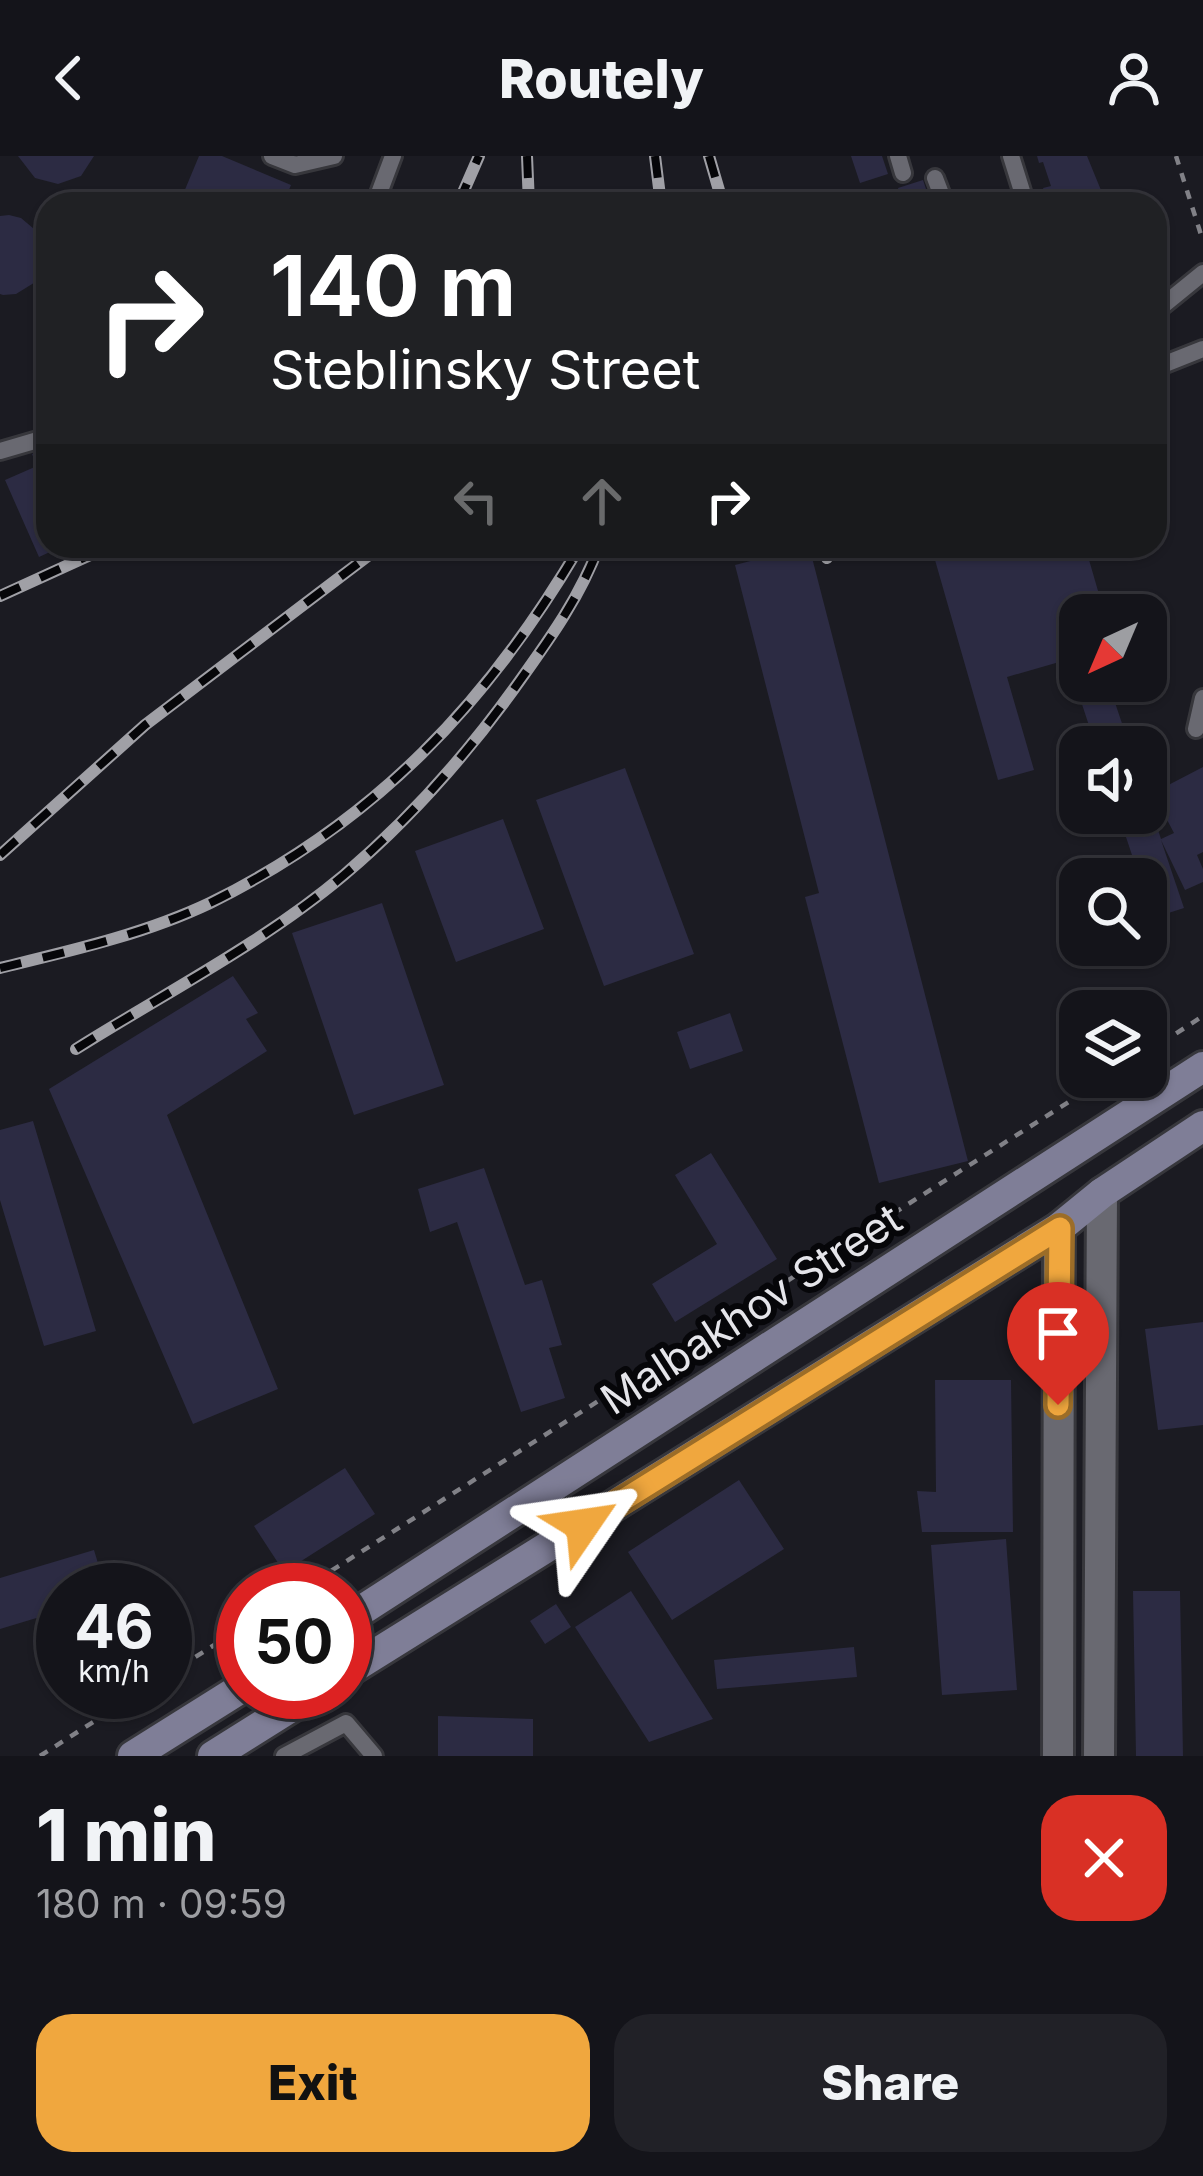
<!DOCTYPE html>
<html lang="en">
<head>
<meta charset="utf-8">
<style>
  :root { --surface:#14141a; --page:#212127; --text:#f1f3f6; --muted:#9d9ea2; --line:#333339; --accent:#f0a73e }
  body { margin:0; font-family:Inter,sans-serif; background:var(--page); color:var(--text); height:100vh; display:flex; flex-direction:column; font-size:45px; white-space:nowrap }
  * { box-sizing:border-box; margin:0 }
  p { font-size:39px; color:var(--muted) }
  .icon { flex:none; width:66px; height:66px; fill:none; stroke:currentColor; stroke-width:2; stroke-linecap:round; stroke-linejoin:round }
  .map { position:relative; height:1600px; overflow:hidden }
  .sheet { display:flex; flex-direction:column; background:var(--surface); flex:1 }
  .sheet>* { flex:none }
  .top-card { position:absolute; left:36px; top:36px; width:1131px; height:366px; border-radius:36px; box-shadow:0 3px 9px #0004,0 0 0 3px var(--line); background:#202124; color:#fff; overflow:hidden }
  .needle { width:78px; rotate:224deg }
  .tools { position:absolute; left:1059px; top:438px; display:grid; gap:24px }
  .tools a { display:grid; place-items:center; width:108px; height:108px; border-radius:24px; background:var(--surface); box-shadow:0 3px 9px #0004,0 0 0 3px var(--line); font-size:60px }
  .speed { position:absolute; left:36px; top:1407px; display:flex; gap:24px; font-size:60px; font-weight:700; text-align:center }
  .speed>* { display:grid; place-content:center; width:156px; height:156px; border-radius:50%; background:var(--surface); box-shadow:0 3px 9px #0004,0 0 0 3px var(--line); line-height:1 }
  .speed small { font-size:30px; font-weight:400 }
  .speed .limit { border:18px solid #d22; background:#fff; color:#111 }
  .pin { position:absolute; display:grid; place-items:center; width:102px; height:102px; color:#fff; margin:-123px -51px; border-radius:50% 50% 50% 0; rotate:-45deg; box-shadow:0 0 12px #0007 }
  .pin .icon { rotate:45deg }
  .me { position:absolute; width:132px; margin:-66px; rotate:58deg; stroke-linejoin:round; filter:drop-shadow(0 0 9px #0008) }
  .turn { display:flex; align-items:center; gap:42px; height:252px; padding:0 36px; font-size:54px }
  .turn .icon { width:156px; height:156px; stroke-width:2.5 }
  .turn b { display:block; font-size:84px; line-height:102px }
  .lanes { display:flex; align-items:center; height:114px; padding:0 36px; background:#0003; justify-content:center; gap:60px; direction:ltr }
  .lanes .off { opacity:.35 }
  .round { display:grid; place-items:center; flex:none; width:126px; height:126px; border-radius:36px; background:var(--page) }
  .overview { display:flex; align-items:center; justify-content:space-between; height:204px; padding:0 36px }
  h1 { font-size:72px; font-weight:800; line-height:90px }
  .primary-button { display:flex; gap:24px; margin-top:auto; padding:24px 36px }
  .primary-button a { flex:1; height:138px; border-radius:36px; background:var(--accent); color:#111; font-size:48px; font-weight:800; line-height:138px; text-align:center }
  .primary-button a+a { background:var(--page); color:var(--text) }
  header { display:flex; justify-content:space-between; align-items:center; height:156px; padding:0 36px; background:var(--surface); font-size:54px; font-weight:800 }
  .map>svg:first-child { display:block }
</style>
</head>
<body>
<header><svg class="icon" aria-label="back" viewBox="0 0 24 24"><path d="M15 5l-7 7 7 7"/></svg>Routely<svg class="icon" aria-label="person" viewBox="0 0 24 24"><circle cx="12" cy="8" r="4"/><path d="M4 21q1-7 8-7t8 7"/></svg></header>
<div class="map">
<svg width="1203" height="1600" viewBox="0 0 1203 1600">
  <rect width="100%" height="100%" fill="#1b1b22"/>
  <path fill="#2c2b43" d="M18 0H94L81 20 58 28 35 22Z
    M199 0H222L291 29 283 48H179Z
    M851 0H882L888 18 860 27Z
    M1037 0H1087L1105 44 1111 42 1112 48H1066L1065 44 1049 48 1043 32 1051 30 1043 6 1039 7Z
    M923 24 931 48H903L898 32Z
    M9 59 21 62 40 78 46 102 37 125 16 138 3 139 0 138V60Z
    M48 291V390H63L39 401 5 324 37 310 32 298Z
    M809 390 968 1005 879 1027 805 741 819 737 735 409Z
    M931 390H1085L1105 459H1080V500L1007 521 1034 614 998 624Z
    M1108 526 1130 591H1096L1078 536Z
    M1203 611V696L1197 699 1203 713V726L1185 734 1161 684 1184 752 1153 762 1146 742V723H1140L1118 657H1146L1147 641 1161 683 1174 677 1153 637Z
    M625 612 694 798 604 830 536 644Z
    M503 663 544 773 456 806 415 695Z
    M1080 733V791L1076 792 1058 742Z
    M382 747 444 929 354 959 292 777Z
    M233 820 258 857 246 863 267 895 167 959 278 1233 193 1268 49 933Z
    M730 857 743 895 690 913 677 876Z
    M33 965 96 1175 44 1190 0 1044V974Z
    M711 997 777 1103 675 1166 652 1128 717 1088 675 1019Z
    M484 1012 525 1129 542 1124 562 1189 549 1192 565 1242 521 1256 457 1066 430 1076 418 1033Z
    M1203 1166V1269L1158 1274 1145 1173Z
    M935 1224H1011L1013 1376H922L917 1335 936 1336Z
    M345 1312 375 1358 284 1416 254 1370Z
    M739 1324 784 1393 672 1464 628 1396Z
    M1006 1383 1017 1534 942 1539 931 1389Z
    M94 1394 106 1434H63V1454L0 1473V1422Z
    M631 1435 713 1563 649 1586 575 1471Z
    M1133 1435H1180L1183 1600H1136Z
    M556 1448 571 1471 545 1488 530 1465Z
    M854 1491 857 1521 717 1533 714 1504Z
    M438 1560 533 1563V1600H438Z"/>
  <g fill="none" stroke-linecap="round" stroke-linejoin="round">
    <g stroke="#37373c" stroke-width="22">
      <path id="lane" d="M272 0 295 9 334 0
        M898 0 903 17
        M1011 0 1026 48
        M935 22 945 48
        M375 48 393 0
        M1155 156 1203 117
        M1155 212 1203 193
        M0 295 48 281
        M1196 573 1203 542
        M284 1600 346 1567 374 1600"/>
    </g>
    <g stroke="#37373c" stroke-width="36">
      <path id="street" d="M1058 1600 1059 1072
        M1099 1600 1102 1037"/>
    </g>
    <g stroke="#37373c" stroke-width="36">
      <path id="secondary" d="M345 1465 1203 911
        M345 1517 1059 1072 1102 1037 1203 970
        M133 1600 243 1531
        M213 1600 315 1536"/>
    </g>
    <path stroke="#818187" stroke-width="4.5" stroke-dasharray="9 9" stroke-linecap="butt" d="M1176 0 1203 85
      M1146 897 1203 860
      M301 1434 1108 921
      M165 1520 243 1471
      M40 1600 140 1536"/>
    <use href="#lane" stroke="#696971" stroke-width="16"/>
    <use href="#street" stroke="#696971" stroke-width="30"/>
    <use href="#secondary" stroke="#7f7e97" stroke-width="30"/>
    <g stroke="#a0a0a6" stroke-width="12">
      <path id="rail" d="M527 0 529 48
        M655 0 661 48
        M709 0 723 48
        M458 48 479 0
        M824 390 827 402
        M0 440 110 390
        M0 699 145 569 381 390
        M0 812C70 795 145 778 210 747 376 665 487 548 580 390
        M76 893C165 837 263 787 344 719 411 662 470 595 521 523 551 481 581 439 599 390"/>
    </g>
    <use href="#rail" stroke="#060609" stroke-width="8" stroke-dasharray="22" stroke-linecap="butt"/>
  </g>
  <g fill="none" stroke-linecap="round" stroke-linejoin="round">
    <g stroke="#9c6d28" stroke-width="30">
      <path id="route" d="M583 1369 1060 1072 1058 1249"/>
    </g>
    <use href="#route" stroke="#f0a73e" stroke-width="21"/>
  </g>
  <g text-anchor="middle" stroke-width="12" stroke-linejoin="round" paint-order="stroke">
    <g font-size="42" fill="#e5e5ea" stroke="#060609">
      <text transform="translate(751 1153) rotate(-33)" y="15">Malbakhov Street</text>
    </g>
  </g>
</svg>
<div class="tools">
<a><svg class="needle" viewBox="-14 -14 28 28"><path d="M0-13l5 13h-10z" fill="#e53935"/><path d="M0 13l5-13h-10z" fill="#9d9ea2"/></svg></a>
<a><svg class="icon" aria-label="sound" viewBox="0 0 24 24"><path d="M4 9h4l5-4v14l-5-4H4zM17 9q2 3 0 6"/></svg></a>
<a><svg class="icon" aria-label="search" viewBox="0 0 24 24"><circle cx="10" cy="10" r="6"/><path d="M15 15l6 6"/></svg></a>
<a><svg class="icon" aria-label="layers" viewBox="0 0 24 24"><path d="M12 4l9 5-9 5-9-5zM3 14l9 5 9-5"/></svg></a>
</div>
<div class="speed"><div>46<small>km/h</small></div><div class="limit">50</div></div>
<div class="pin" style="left:1058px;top:1249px;background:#d93025"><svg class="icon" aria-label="arrive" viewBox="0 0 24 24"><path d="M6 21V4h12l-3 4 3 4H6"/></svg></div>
<svg class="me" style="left:583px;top:1369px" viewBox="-20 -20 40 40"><path d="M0-17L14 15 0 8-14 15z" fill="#f0a73e" stroke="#fff" stroke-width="4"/></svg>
<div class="top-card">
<div class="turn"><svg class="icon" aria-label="right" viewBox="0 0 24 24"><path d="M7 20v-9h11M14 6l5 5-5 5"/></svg><div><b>140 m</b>Steblinsky Street</div></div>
<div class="lanes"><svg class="icon off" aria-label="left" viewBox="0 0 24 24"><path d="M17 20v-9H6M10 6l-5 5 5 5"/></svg><svg class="icon off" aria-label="ahead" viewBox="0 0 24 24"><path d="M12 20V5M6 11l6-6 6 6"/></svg><svg class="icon" aria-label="right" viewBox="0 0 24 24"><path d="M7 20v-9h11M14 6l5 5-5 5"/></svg></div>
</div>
</div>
<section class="sheet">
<div class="overview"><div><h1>1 min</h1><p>180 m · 09:59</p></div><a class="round" style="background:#d93025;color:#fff"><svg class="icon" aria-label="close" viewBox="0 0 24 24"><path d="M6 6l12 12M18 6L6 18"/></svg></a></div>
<div class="primary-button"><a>Exit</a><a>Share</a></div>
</section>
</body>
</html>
